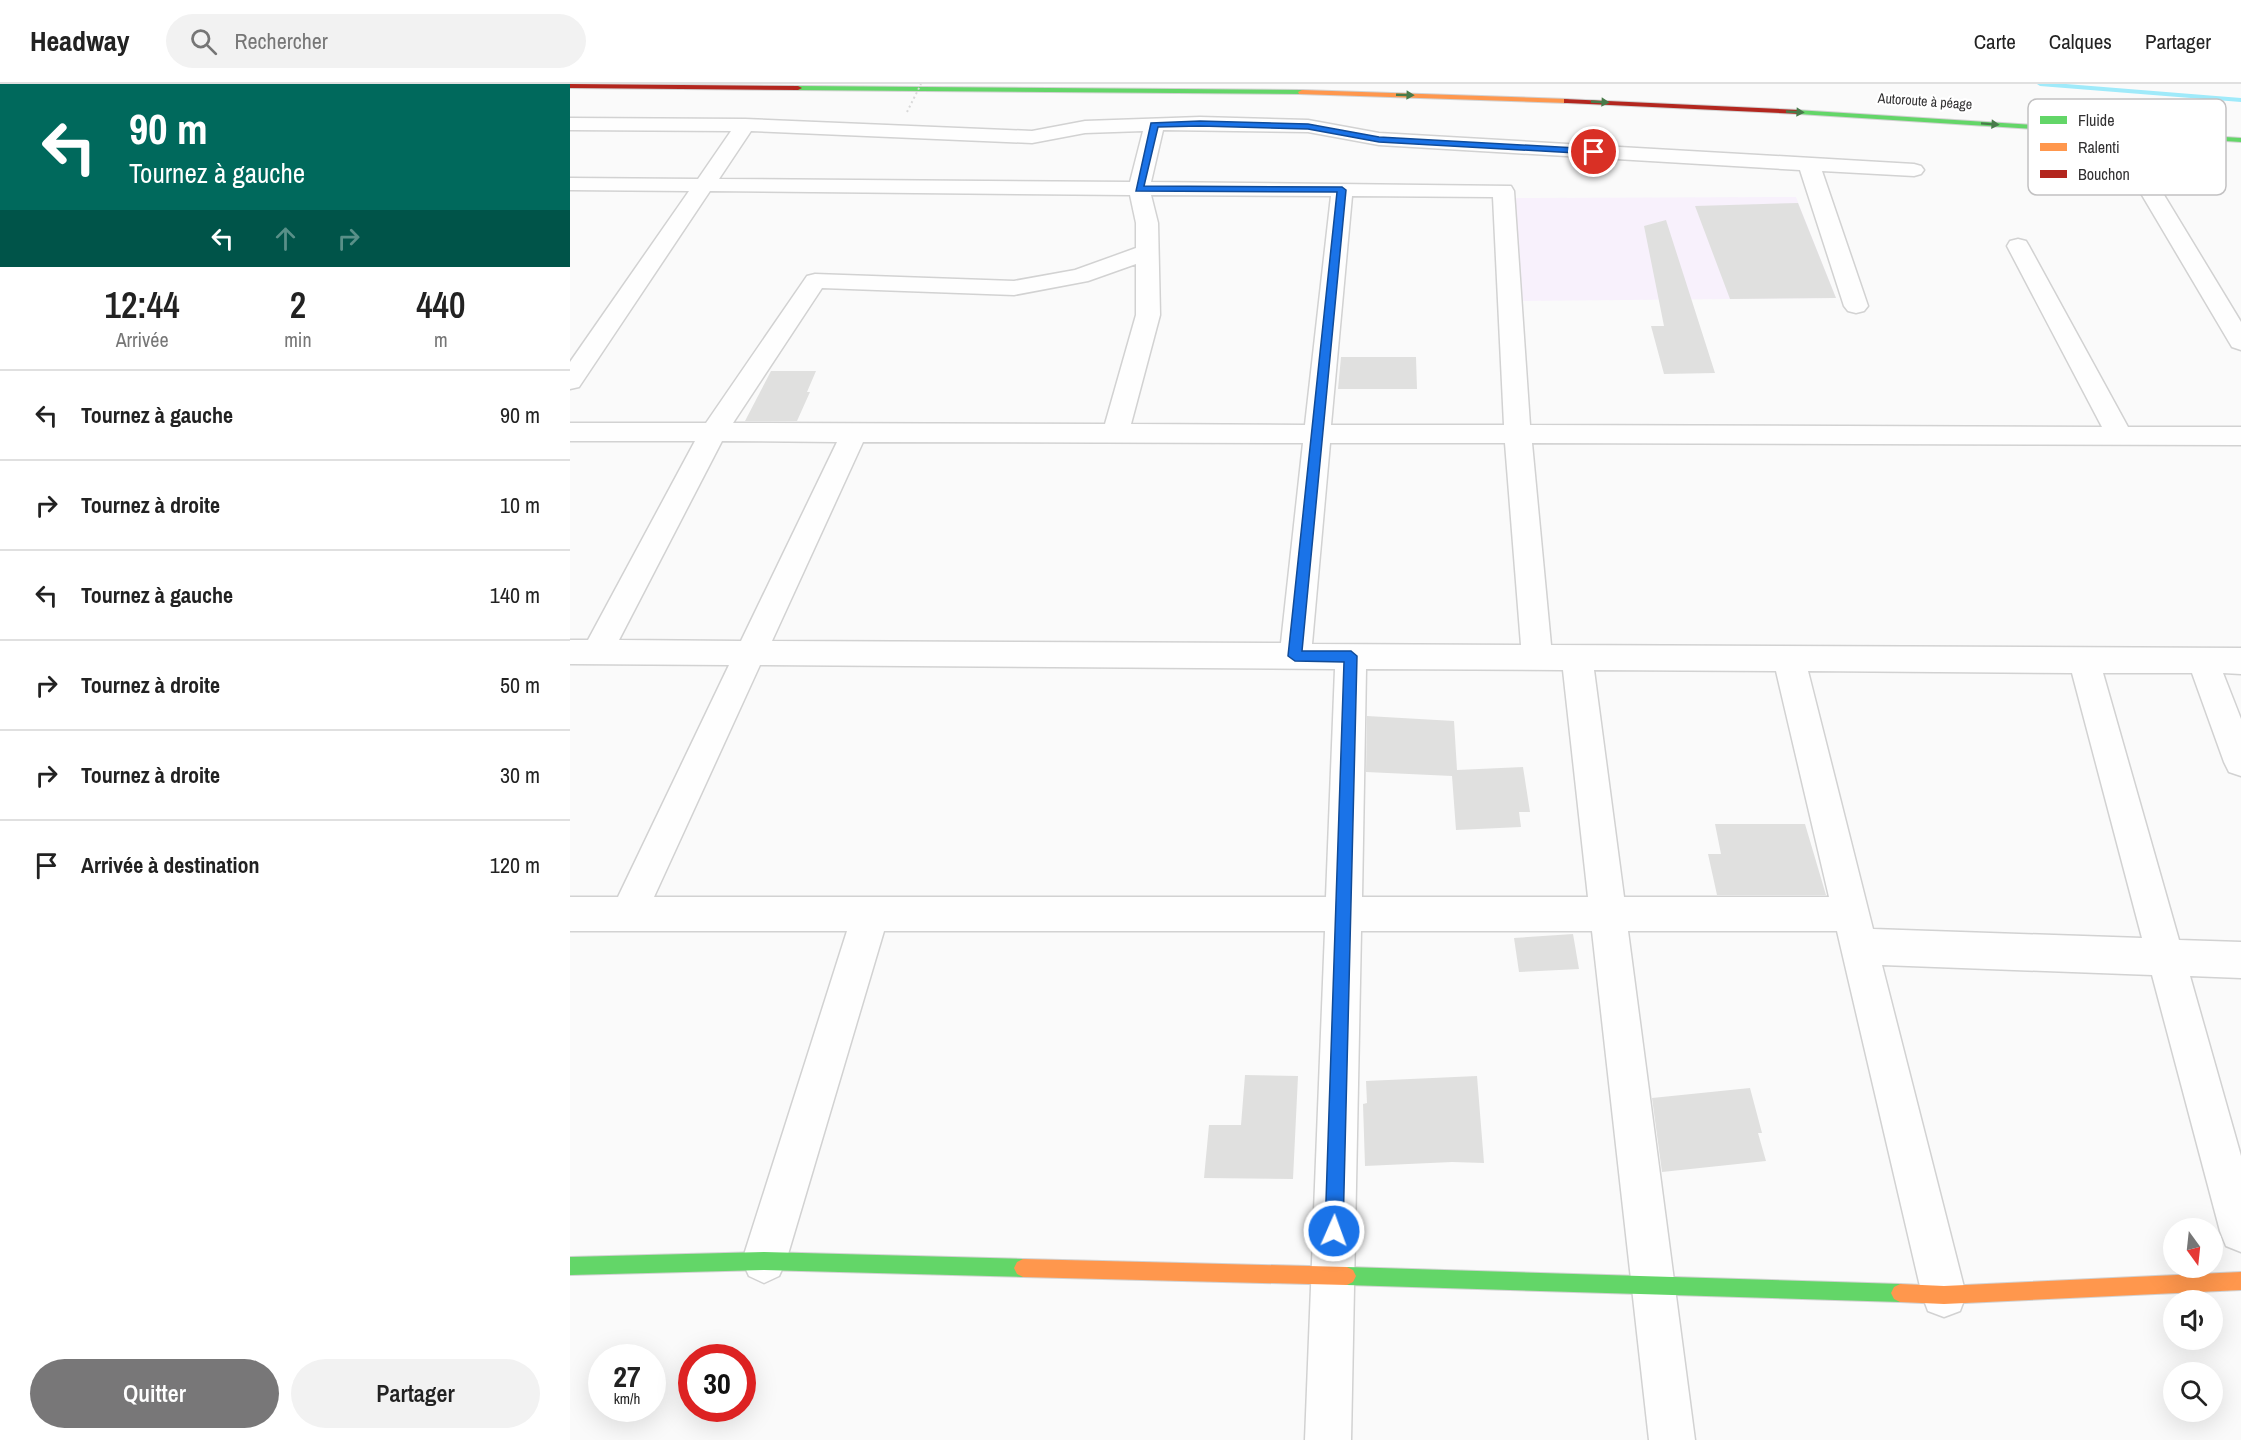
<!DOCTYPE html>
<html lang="fr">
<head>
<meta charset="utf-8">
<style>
  :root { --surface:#fff; --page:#f2f2f2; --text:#222; --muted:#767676; --line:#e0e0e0; --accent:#787778 }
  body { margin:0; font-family:"Archivo Narrow",sans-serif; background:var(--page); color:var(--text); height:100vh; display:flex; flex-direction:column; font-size:22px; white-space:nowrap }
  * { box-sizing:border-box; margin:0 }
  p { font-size:20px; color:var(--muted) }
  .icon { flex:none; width:33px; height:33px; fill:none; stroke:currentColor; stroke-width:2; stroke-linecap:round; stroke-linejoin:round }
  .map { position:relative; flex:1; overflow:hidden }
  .sheet { display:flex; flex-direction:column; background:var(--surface); width:570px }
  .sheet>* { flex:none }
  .banner { background:#00695c; color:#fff; overflow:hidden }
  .needle { width:39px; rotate:165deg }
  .controls { position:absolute; left:1593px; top:1134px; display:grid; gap:12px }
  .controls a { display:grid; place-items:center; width:60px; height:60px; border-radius:50%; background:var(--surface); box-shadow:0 6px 24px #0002; font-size:30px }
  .speed { position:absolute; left:18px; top:1260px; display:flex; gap:12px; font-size:30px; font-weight:700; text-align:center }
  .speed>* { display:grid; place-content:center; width:78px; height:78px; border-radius:50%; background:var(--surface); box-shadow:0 6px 24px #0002; line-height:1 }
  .speed small { font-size:15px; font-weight:400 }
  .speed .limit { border:9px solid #d22; background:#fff; color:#111 }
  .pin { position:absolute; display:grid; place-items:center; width:51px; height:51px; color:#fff; margin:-26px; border:3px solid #fff; border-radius:50%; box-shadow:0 2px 6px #0007 }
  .me { position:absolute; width:66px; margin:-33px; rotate:2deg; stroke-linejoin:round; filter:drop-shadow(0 0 4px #0008) }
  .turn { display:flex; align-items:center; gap:21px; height:126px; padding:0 30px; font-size:27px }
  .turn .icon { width:78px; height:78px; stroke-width:2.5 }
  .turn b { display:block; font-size:42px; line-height:51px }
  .lanes { display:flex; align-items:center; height:57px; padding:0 30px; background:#0003; justify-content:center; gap:30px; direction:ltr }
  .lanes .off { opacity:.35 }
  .eta { display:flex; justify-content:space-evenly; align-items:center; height:102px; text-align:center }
  .eta b { font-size:36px; font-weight:600; line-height:42px }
  .action { display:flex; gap:12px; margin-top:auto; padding:12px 30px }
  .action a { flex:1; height:69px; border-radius:36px; background:var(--accent); color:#fff; font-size:24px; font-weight:600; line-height:69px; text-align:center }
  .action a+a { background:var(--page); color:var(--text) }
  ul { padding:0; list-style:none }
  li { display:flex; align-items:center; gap:18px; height:90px; padding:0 30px; border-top:2px solid var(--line) }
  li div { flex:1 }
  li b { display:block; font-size:22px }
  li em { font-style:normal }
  header { display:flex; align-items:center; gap:36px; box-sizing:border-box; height:84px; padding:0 30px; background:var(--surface); border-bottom:2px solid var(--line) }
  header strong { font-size:28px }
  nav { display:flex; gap:33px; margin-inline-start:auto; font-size:21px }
  .search { width:420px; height:54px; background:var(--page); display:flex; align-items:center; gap:15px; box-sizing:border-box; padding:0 21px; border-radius:33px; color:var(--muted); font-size:22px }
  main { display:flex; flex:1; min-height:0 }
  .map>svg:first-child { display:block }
</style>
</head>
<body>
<header>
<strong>Headway</strong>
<div class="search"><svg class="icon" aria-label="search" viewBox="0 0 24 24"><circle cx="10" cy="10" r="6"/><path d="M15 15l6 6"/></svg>Rechercher</div>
<nav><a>Carte</a><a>Calques</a><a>Partager</a></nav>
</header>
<main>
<section class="sheet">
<div class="banner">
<div class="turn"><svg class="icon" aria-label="left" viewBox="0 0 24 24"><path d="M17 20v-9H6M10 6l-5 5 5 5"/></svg><div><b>90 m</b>Tournez à gauche</div></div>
<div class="lanes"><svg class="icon" aria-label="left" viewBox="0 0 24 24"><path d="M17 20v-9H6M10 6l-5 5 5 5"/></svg><svg class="icon off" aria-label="ahead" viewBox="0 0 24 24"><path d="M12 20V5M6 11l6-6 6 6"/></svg><svg class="icon off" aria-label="right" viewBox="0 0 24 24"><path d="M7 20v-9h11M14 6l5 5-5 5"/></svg></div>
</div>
<div class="eta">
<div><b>12:44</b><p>Arrivée</p></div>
<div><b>2</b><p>min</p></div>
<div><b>440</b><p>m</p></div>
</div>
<ul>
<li><svg class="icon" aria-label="left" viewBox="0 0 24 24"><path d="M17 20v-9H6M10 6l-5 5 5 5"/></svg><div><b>Tournez à gauche</b></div><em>90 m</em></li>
<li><svg class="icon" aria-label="right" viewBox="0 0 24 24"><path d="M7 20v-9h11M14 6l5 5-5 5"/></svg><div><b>Tournez à droite</b></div><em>10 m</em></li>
<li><svg class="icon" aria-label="left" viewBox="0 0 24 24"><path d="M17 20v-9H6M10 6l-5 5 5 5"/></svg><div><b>Tournez à gauche</b></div><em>140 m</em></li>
<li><svg class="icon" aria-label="right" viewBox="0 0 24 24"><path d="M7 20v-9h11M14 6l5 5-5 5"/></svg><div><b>Tournez à droite</b></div><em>50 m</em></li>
<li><svg class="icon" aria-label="right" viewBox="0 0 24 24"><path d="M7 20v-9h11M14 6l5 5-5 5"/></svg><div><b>Tournez à droite</b></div><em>30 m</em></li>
<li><svg class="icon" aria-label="arrive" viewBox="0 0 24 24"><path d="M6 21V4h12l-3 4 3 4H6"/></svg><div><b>Arrivée à destination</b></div><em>120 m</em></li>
</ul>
<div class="action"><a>Quitter</a><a>Partager</a></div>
</section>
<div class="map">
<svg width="1671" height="1356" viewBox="0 0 1671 1356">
  <rect width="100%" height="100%" fill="#fafafa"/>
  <path fill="#f8f1fc" d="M1226 113 1266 214 950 217 941 114Z"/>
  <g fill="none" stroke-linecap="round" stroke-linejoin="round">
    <path fill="#9feafa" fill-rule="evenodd" d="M1467 0H1496L1671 14V18L1470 2Z"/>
  </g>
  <path fill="#e0e0df" d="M1228 119 1266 214 1160 215 1125 122Z
    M1096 136 1145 289 1094 290 1081 242H1094L1074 142Z
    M771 273H846L847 305H768Z
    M201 287H246L237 308H240L227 337H175Z
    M797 632 884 637 887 686 953 683 960 728H949L951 743 886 746 882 692 796 688Z
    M1145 740H1235L1256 811H1147L1138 770H1151Z
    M1003 850 1009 885 949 888 944 854Z
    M675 991 728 992 723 1095 634 1094 639 1041H671Z
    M907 992 914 1079 882 1078 795 1082 793 1020 797 1019 796 997Z
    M1180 1004 1192 1049H1188L1196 1077 1092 1088 1082 1014Z"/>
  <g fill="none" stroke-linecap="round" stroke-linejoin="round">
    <g stroke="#d2d2d2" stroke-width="3">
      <path id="street" d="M630 33 738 36 809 49 1344 80 1351 82 1354 86 1351 90 1344 92 1252 87 1298 222 1294 227 1286 229 1278 227 1274 222 1230 86 809 61 738 48 593 46 581 98 941 102 944 107 960 341 1532 343 1437 162 1440 157 1448 155 1456 157 1459 162 1558 343H1671V361L962 359 981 561 1671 564V590L1653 589 1671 635V692L1659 688 1654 678 1622 589H1533L1609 856 1671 858V894L1620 892 1671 1072V1168L1656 1162 1650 1147 1582 891 1312 881 1396 1211 1390 1227 1374 1233 1358 1227 1352 1211 1267 847H1058L1125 1356H1079L1022 847H791L781 1356H735L755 847H314L216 1177 209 1192 194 1199 179 1192 172 1177 277 847H0V813H48L159 581 0 580V556H18L125 357H0V339H136L237 192 245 190 444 197 505 186 566 164V139L560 111 140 107 9 303 0 305V278L119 107 0 106V94L128 95 161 47 0 46V34L175 35 462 47 515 37ZM181 47 462 59 515 49 573 47 560 98 149 95ZM581 111 761 112 735 341 561 340 590 231 588 139ZM782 112 923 113 934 341H761ZM566 180V231L535 340 163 339 252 204 444 211 518 197ZM152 357 267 358 171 557 49 556ZM293 358 733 359 711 559 202 557ZM760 359H935L951 561 742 560ZM190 581 765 585 756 813H84ZM796 585 993 586 1018 813H792ZM1024 586 1206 587 1259 813H1054ZM1238 587 1502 589 1572 854 1303 845Z
        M1580 100 1587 102 1591 106 1671 238V266L1662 263 1659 258 1569 106 1573 102Z"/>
    </g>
    <g stroke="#d2d2d2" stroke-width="2">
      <path id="fast" d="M228 2 732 6 736 8 732 10 225 6 224 4Z
        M1226 26 1671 54V58L1229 30H1226Z
        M194 1168 453 1175 459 1178 462 1184 459 1190 453 1193 194 1186 0 1191V1173Z
        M777 1183 1330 1200 1336 1203 1339 1209 1336 1215 1330 1218 777 1201 771 1198 768 1192 771 1186Z"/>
    </g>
    <g stroke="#d2d2d2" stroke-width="2">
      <path id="slow" d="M732 6 997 15 1001 17 997 19 729 10 728 8Z
        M453 1175 777 1183 783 1186 786 1192 783 1198 777 1201 453 1193 447 1190 444 1184 447 1178Z
        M1671 1188V1206L1374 1220 1330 1218 1324 1215 1321 1209 1324 1203 1330 1200 1374 1202Z"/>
    </g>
    <g stroke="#d2d2d2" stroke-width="2">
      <path id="jam" d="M0 0 228 2 232 4 228 6 0 4Z
        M994 15 1229 26 1233 28 1229 30 997 19H994Z"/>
    </g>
    <use href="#street" fill="#fefefe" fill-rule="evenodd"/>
    <use href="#fast" fill="#63d668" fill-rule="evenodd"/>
    <use href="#slow" fill="#ff974d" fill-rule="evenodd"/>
    <use href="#jam" fill="#b3261e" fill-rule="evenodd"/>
    <path stroke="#d9d9d9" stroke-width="2" stroke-dasharray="2 3" stroke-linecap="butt" d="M337 28 351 0"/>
  </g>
  <defs><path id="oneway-solid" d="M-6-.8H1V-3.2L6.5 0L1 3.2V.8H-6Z" transform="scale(1.5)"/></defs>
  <g fill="#487b4a">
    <use href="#oneway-solid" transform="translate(835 11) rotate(2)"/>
    <use href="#oneway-solid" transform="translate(1030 18) rotate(3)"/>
    <use href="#oneway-solid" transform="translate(1225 28) rotate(3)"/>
    <use href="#oneway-solid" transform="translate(1420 40) rotate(4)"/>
  </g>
  <path fill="#1a73e8" stroke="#114b97" stroke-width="1.5" d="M630 37 738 40 809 53 1024 65 1028 68 1024 70 809 58 738 45 630 42 588 43 574 102 772 103 776 106 732 567H781L787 572 773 1147 770 1153 764 1156 758 1153 755 1147 774 578 725 577 718 572 767 108 566 107 581 39Z"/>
  <g text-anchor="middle" stroke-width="4.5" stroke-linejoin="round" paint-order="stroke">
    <g font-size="14" fill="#323132" stroke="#fff">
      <text transform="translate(1355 17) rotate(4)" y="5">Autoroute à péage</text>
    </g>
  </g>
  <rect x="1458" y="15" width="198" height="96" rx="9" fill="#fff" stroke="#c2c1c2" stroke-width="1.5"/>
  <rect x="1470" y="32" width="27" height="8" fill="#63d668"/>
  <rect x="1470" y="59" width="27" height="8" fill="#ff974d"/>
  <rect x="1470" y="86" width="27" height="8" fill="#b3261e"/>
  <g font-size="16" fill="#323132">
    <text x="1508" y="42">Fluide</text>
    <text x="1508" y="69">Ralenti</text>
    <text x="1508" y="96">Bouchon</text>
  </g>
</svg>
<div class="controls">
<a><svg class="needle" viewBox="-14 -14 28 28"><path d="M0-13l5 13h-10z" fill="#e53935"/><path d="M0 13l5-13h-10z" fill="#767676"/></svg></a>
<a><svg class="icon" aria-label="sound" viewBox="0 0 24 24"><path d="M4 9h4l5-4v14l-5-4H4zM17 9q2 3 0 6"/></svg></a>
<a><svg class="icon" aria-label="search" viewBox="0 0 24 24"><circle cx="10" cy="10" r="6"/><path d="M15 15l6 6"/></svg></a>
</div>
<div class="speed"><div>27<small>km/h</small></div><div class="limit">30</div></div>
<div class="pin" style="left:1024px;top:68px;background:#d93025"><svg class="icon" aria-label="arrive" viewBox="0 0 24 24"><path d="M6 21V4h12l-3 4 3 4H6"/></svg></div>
<svg class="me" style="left:764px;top:1147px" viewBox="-20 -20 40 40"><circle r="17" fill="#1a73e8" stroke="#fff" stroke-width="3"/><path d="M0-11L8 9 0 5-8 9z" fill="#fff"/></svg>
</div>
</main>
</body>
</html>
